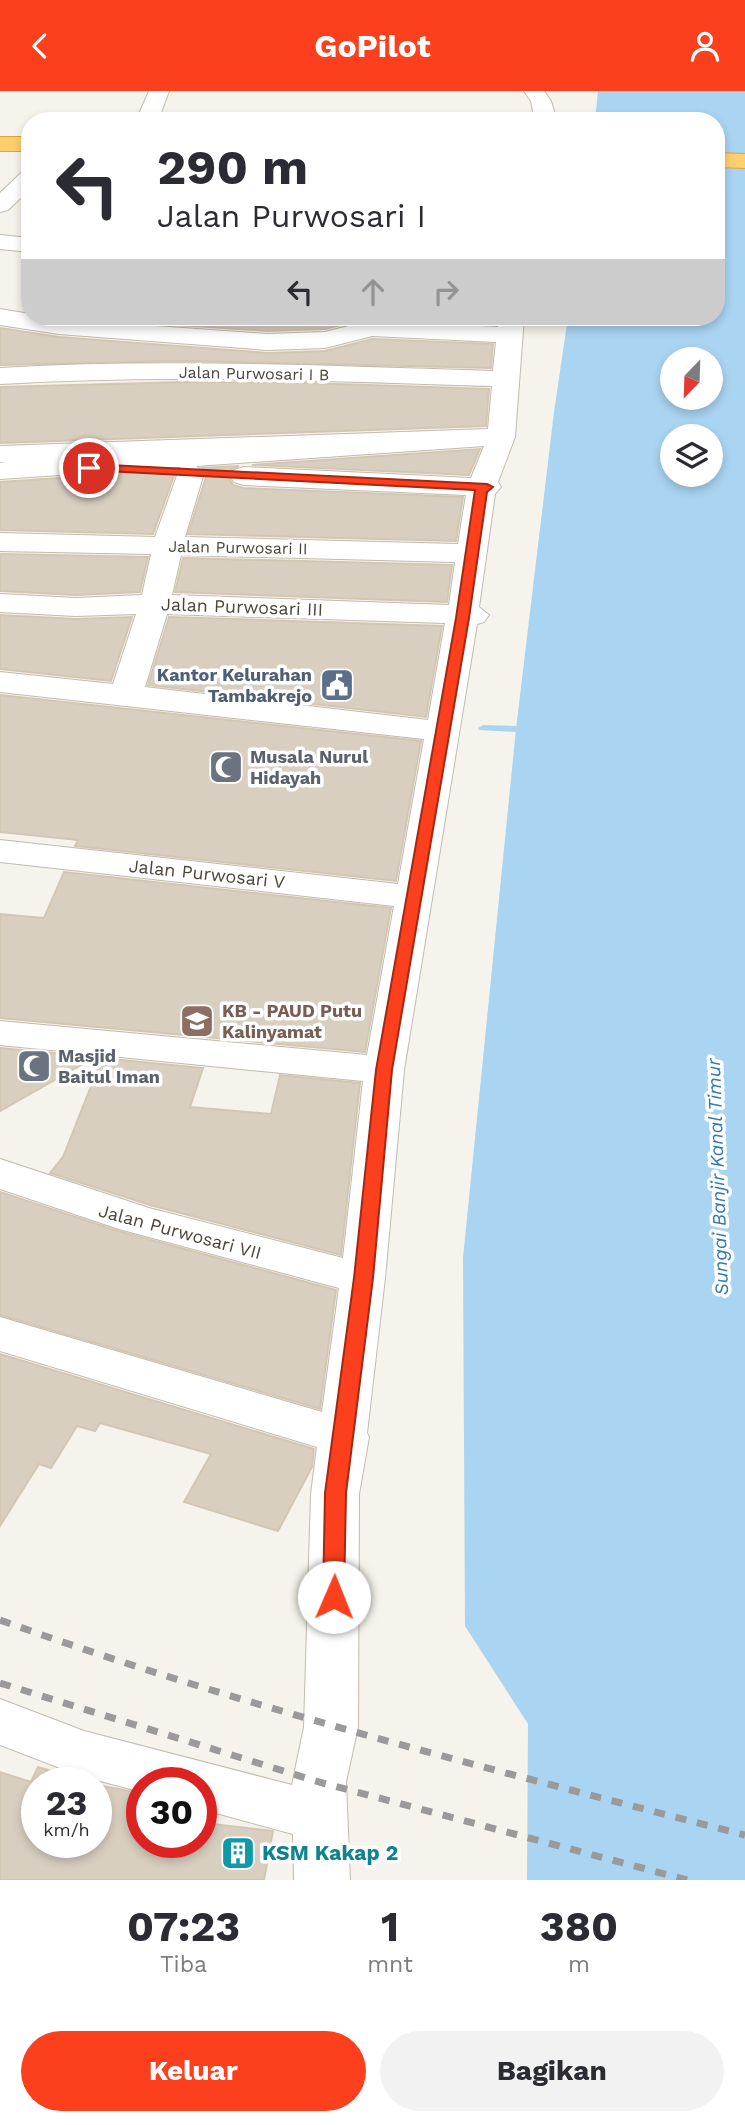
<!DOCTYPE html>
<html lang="id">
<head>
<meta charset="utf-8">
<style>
  :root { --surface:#fff; --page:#f2f2f3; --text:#2b2b33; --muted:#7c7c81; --accent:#fc3f1d }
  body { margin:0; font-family:"Work Sans",sans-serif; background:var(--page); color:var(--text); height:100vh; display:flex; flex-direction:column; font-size:26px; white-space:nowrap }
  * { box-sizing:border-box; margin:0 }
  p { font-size:23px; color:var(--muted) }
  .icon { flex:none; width:38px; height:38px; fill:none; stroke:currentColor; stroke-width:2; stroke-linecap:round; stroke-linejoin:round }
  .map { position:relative; height:1789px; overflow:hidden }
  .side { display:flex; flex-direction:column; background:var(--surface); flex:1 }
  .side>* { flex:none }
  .top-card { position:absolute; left:21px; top:21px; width:704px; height:214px; border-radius:28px; box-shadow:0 4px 10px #0003; background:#fff; color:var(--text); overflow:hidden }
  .needle { width:46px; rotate:203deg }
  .buttons { position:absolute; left:660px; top:256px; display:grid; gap:14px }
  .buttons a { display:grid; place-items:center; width:63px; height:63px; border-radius:50%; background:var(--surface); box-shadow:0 4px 10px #0003; font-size:35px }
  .speed { position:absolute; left:21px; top:1676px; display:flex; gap:14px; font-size:35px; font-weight:700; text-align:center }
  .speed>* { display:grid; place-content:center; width:91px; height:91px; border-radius:50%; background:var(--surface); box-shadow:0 4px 10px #0003; line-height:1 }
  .speed small { font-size:18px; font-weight:400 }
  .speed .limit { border:10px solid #d22; background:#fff; color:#111 }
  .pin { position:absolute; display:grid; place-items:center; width:60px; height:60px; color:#fff; margin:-30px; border:4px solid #fff; border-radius:50%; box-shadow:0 2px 7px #0007 }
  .me { position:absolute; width:77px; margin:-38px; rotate:1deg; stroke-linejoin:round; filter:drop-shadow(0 0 5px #0008) }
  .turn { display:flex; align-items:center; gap:24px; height:147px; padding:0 21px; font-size:32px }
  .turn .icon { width:91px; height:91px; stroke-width:2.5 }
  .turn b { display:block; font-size:49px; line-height:60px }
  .lanes { display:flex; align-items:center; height:66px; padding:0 21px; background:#0003; justify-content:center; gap:35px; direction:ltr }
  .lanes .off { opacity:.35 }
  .eta { display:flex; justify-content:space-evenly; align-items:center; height:119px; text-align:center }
  .eta b { font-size:42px; font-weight:700; line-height:49px }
  .button { display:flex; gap:14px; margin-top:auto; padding:14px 21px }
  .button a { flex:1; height:80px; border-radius:42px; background:var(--accent); color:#fff; font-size:28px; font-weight:700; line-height:80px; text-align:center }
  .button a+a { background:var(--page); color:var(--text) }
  header { display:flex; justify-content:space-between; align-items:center; height:91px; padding:0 21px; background:var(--accent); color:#fff; font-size:32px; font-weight:700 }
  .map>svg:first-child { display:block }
</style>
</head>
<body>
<header><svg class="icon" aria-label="back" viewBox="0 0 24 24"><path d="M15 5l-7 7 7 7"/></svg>GoPilot<svg class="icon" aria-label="person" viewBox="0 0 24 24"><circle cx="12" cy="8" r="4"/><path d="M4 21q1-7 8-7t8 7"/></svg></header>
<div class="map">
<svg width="745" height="1789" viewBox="0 0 745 1789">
  <rect width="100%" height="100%" fill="#f6f3ec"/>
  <path fill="#a9d4f2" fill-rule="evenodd" d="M598 0H745V1789H527L528 1633 465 1535 463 1167 516 638 554 321 568 226H716V30H595ZM672 268H710V306H672ZM672 345H710V383H672Z"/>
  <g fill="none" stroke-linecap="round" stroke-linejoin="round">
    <path fill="#a9d4f2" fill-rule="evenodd" d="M483 634 516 635 521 638 516 641 479 639 478 637Z"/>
  </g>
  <path fill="#d8cfc1" stroke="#d3c7b4" stroke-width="2" d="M63 226H496V233L372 226 325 238 268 240Z
    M0 237 59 246 268 262 325 260 372 248 493 253 491 277 185 270 0 274Z
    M185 291 307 292 489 298 486 335 0 352V296Z
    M480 358 469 384 252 374Z
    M239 375 232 378 228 386 233 394 244 397 463 406 456 450 188 443 207 383 202 377Z
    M176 379 153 443 0 439V391Z
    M0 463 148 466 140 501 76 504 0 500Z
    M183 467 452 474 447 511 175 501Z
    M0 524 76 528 132 526 111 590 0 578Z
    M169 526 442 535 426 626 148 594Z
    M0 604 421 650 396 790 75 755 78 749 0 741Z
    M64 781 391 817 365 961 0 927V823L44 827Z
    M0 957 95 966 0 1020Z
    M102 967 203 977 190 1016 271 1023 280 984 360 992 341 1164 150 1114 50 1082 63 1066Z
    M0 1101 118 1140 336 1199 320 1318 0 1224Z
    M0 1263 314 1358 312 1376 278 1440 184 1411 211 1363 100 1332 95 1340 77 1335 51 1377 39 1373 0 1435Z
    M38 1676 90 1692H37V1752H96V1694L119 1698 142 1703V1752H201V1723L214 1725 212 1733 273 1740 264 1789H0V1681L31 1691Z"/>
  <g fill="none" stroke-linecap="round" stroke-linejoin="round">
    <g stroke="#c2bbae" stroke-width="2">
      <path id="minor" d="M149 0H169L158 30H136Z
        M524 0H544L551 10 557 30H535L531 10Z
        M30 79V98L8 119 0 121V102L22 81Z
        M0 144 30 147V161L0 158Z
        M0 218 30 223V226L268 243 325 241 372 229 498 236 499 226H524L515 346 498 391 501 396 495 403 479 516 489 524 484 531 477 533 404 979 385 1187 367 1342 369 1346 359 1403 358 1636 346 1691 350 1789H294L293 1743 201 1718V1692H142V1701L81 1685 0 1654V1608L84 1640 292 1694 304 1636 311 1403 317 1356 0 1260V1226L322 1321 339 1197 119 1138 0 1098V1068L149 1117 343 1167 363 990 0 954V930L367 964 394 815 0 771V749L398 793 424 648 0 601V581L113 593 136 523 76 525 0 521V503L76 507 142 504 151 463 0 460V442L155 446 180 376 0 388V372L5 371H0V355L488 338 492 295C328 290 164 283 0 293V277C164 267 329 275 493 280L496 251 372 245 325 257 268 259 59 243 0 234ZM484 355 471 387 244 376 234 379 230 385 234 391 244 394 466 404 458 453 185 446 204 382 196 375ZM181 464 455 471 449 514 172 504ZM167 523 445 532 428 629 145 596Z"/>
    </g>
    <g stroke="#e0a43c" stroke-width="2">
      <path id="highway" d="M0 46H30V60H0Z
        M716 62 745 63V77L716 76Z"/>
    </g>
    <use href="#minor" fill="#fff" fill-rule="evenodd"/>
    <use href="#highway" fill="#ffcf6e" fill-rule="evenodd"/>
    <path stroke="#9a9a9a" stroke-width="7" stroke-dasharray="11 11" stroke-linecap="butt" d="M0 1529C244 1617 494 1679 745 1744
      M0 1592 319 1691 687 1789"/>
  </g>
  <path fill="#fc3f1d" stroke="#a42913" stroke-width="2" d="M89 373 487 393 493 396 487 401 469 527 392 979 373 1187 346 1402 344 1506 341 1512 334 1515 326 1512 323 1506 325 1402 354 1187 376 979 456 527 475 399 85 379 83 377Z"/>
  <defs>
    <g id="civic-square" transform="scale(1.75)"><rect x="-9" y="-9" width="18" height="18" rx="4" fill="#5c6f8a" stroke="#fff"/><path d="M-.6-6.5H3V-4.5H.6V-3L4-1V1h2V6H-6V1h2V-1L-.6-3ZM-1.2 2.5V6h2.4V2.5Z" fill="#fff"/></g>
    <g id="mosque-square" transform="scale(1.75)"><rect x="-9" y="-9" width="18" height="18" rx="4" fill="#6b7280" stroke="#fff"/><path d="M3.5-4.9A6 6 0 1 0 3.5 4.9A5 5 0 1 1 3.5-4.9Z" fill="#fff"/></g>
    <g id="school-square" transform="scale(1.75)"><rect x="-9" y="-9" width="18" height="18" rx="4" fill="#8d6e63" stroke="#fff"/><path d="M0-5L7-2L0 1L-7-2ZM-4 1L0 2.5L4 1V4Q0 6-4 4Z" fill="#fff"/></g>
    <g id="building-square" transform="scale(1.75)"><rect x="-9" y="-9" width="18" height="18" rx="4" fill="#0f9aa8" stroke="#fff"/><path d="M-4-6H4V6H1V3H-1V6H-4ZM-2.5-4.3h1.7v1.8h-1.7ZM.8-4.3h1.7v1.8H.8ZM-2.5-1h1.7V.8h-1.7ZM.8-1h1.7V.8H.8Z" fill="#fff"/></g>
  </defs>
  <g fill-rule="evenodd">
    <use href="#civic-square" x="337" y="594"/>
    <use href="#mosque-square" x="226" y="676"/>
    <use href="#school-square" x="197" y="930"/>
    <use href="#mosque-square" x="34" y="975"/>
    <use href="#building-square" x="238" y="1762"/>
  </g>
  <g text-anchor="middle" stroke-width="7" stroke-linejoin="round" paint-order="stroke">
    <g font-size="16" fill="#4b4439" stroke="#fff">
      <text transform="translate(254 282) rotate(1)" y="6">Jalan Purwosari I B</text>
      <text transform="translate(238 456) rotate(1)" y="6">Jalan Purwosari II</text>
    </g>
    <g font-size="18" fill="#4b4439" stroke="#fff">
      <text transform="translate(242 516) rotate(2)" y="6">Jalan Purwosari III</text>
      <text transform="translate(207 783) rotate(6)" y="6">Jalan Purwosari V</text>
      <text transform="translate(180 1141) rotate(15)" y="6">Jalan Purwosari VII</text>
    </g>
    <g font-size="18" font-weight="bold" fill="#4e5e75" stroke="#fff" text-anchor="end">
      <text x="312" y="590">Kantor Kelurahan<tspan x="312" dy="21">Tambakrejo</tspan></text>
    </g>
    <g font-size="18" font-weight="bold" fill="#5b616d" stroke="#fff" text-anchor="start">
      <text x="250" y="672">Musala Nurul<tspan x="250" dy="21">Hidayah</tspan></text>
      <text x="58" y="971">Masjid<tspan x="58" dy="21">Baitul Iman</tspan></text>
    </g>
    <g font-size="18" font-weight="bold" fill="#785e54" stroke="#fff" text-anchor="start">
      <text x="222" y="926">KB - PAUD Putu<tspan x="222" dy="21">Kalinyamat</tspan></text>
    </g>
    <g font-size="19" font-style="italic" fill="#2e7ab2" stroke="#fff">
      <text transform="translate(717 1086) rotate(-92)" y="7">Sungai Banjir Kanal Timur</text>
    </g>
    <g font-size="21" font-weight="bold" fill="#0d838f" stroke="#fff" text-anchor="start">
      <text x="262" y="1769">KSM Kakap 2</text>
    </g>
  </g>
</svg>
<div class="buttons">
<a><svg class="needle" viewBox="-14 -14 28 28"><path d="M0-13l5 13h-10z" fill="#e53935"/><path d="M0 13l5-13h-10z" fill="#7c7c81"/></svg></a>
<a><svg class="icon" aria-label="layers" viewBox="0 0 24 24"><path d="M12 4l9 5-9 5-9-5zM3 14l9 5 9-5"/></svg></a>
</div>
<div class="speed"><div>23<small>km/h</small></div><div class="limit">30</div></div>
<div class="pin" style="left:89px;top:377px;background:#d93025"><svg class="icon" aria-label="arrive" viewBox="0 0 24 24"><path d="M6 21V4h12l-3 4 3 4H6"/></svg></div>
<svg class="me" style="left:334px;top:1506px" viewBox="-20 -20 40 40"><circle r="19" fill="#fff"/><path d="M0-13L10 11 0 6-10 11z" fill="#fc3f1d"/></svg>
<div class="top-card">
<div class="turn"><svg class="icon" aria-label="left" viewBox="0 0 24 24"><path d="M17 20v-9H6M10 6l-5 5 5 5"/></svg><div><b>290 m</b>Jalan Purwosari I</div></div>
<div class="lanes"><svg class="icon" aria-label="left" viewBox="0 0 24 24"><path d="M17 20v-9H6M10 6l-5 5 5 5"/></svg><svg class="icon off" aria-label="ahead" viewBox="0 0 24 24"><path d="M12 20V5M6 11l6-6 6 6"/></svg><svg class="icon off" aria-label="right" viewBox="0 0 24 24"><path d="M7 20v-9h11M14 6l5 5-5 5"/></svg></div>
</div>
</div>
<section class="side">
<div class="eta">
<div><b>07:23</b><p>Tiba</p></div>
<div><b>1</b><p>mnt</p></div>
<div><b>380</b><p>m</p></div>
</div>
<div class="button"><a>Keluar</a><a>Bagikan</a></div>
</section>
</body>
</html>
